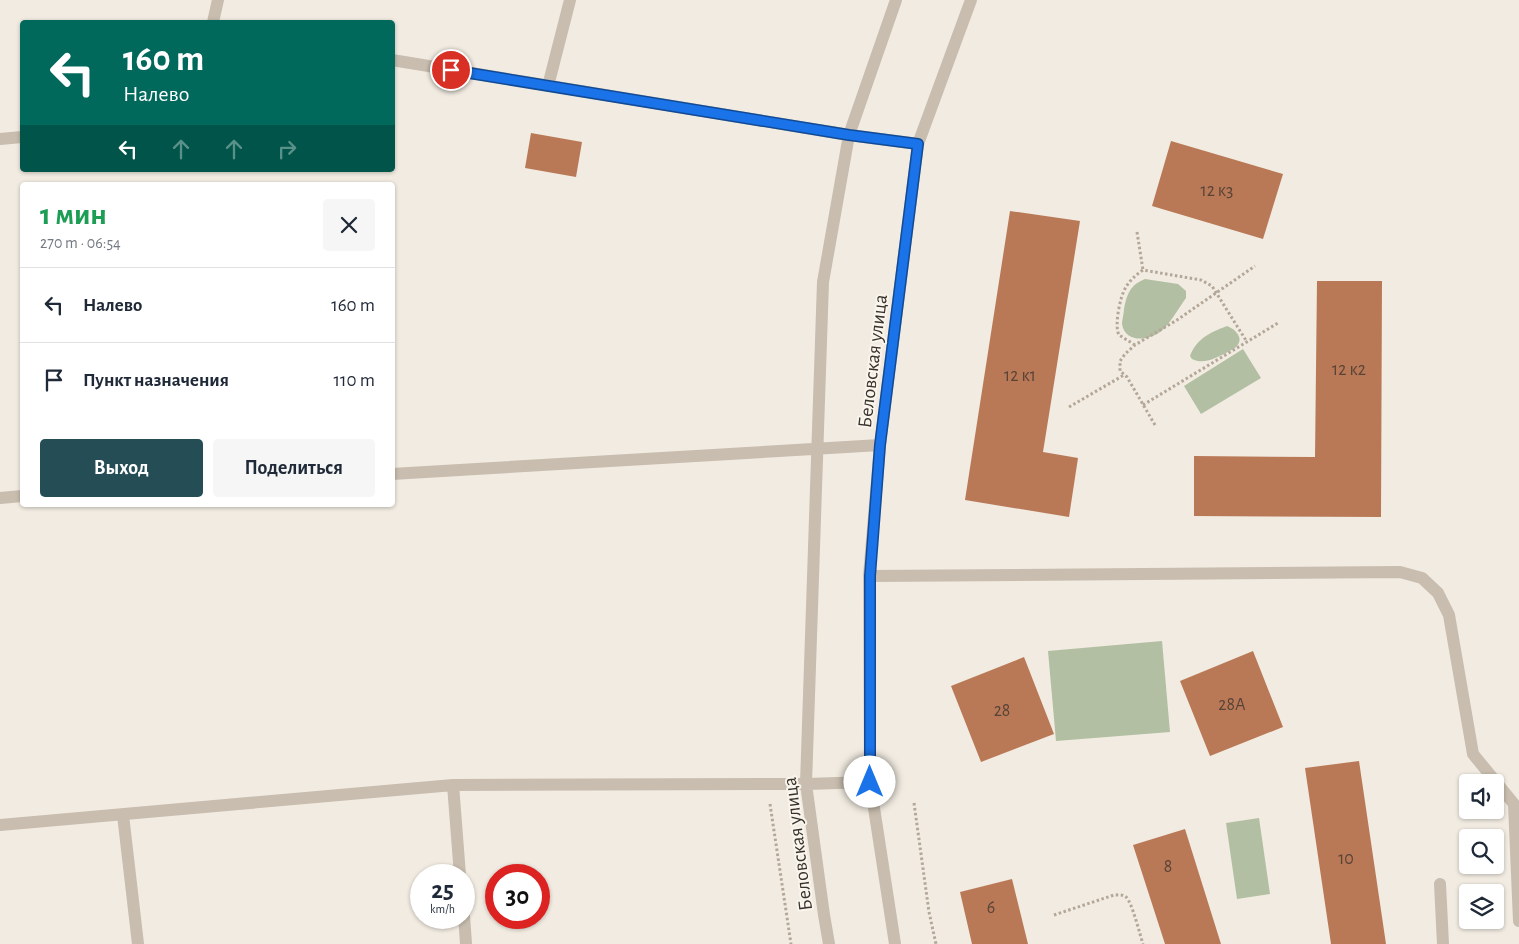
<!DOCTYPE html>
<html lang="ru">
<head>
<meta charset="utf-8">
<style>
  :root { --surface:#fff; --page:#f6f6f7; --text:#1f2937; --muted:#747a83; --line:#e0e1e3; --accent:#254d55 }
  body { margin:0; font-family:"Alegreya Sans",sans-serif; background:var(--page); color:var(--text); height:100vh; display:flex; flex-direction:column; font-size:19px; white-space:nowrap }
  * { box-sizing:border-box; margin:0 }
  p { font-size:16px; color:var(--muted) }
  .icon { flex:none; width:28px; height:28px; fill:none; stroke:currentColor; stroke-width:2; stroke-linecap:round; stroke-linejoin:round }
  .map { position:relative; flex:1; overflow:hidden }
  .drawer { position:absolute; left:20px; top:182px; width:375px; height:325px; display:flex; flex-direction:column; background:var(--surface); border-radius:5px; box-shadow:0 1px 4px #0004 }
  .drawer>* { flex:none }
  .banner { position:absolute; left:20px; top:20px; width:375px; height:152px; border-radius:5px; box-shadow:0 1px 4px #0004; background:#00695c; color:#fff; overflow:hidden }
  .tools { position:absolute; left:1459px; top:774px; display:grid; gap:10px }
  .tools a { display:grid; place-items:center; width:45px; height:45px; border-radius:5px; background:var(--surface); box-shadow:0 1px 4px #0004; font-size:25px }
  .speed { position:absolute; left:410px; top:864px; display:flex; gap:10px; font-size:25px; font-weight:700; text-align:center }
  .speed>* { display:grid; place-content:center; width:65px; height:65px; border-radius:50%; background:var(--surface); box-shadow:0 1px 4px #0004; line-height:1 }
  .speed small { font-size:12px; font-weight:400 }
  .speed .limit { border:8px solid #d22; background:#fff; color:#111 }
  .pin { position:absolute; display:grid; place-items:center; width:42px; height:42px; color:#fff; margin:-21px; border:2px solid #fff; border-radius:50%; box-shadow:0 1px 5px #0007 }
  .me { position:absolute; width:55px; margin:-28px; rotate:0deg; stroke-linejoin:round; filter:drop-shadow(0 0 4px #0008) }
  .turn { display:flex; align-items:center; gap:18px; height:105px; padding:0 20px; font-size:22px }
  .turn .icon { width:65px; height:65px; stroke-width:2.5 }
  .turn b { display:block; font-size:35px; line-height:42px }
  .lanes { display:flex; align-items:center; height:48px; padding:0 20px; background:#0003; justify-content:center; gap:25px; direction:ltr }
  .lanes .off { opacity:.35 }
  .round { display:grid; place-items:center; flex:none; width:52px; height:52px; border-radius:5px; background:var(--page) }
  .headline { display:flex; align-items:center; justify-content:space-between; height:85px; padding:0 20px }
  h1 { font-size:30px; font-weight:700; line-height:38px; color:#1e9e55 }
  .cta { display:flex; gap:10px; margin-top:auto; padding:10px 20px }
  .cta a { flex:1; height:58px; border-radius:5px; background:var(--accent); color:#fff; font-size:20px; font-weight:700; line-height:58px; text-align:center }
  .cta a+a { background:var(--page); color:var(--text) }
  ul { padding:0; list-style:none }
  li { display:flex; align-items:center; gap:15px; height:75px; padding:0 20px; border-top:1px solid var(--line) }
  li div { flex:1 }
  li b { display:block; font-size:19px }
  li em { font-style:normal }
  .map>svg:first-child { display:block }
</style>
</head>
<body>
<div class="map">
<svg width="1519" height="944" viewBox="0 0 1519 944">
  <rect width="100%" height="100%" fill="#f1ebe1"/>
  <path fill="#b2bfa2" d="M1145 279 1178 284 1186 291V298C1180 306 1168 327 1160 332 1148 341 1125 343 1122 324 1122 319 1124 314 1124 309 1127 294 1130 285 1145 279Z
    M1227 326C1235 329 1245 338 1236 347 1234 349 1229 351 1226 353 1215 358 1204 365 1192 359L1190 356C1197 338 1211 332 1227 326Z
    M1243 349 1261 378 1201 414 1184 386Z
    M1162 641 1170 732 1056 741 1048 651Z
    M1259 818 1270 894 1237 899 1226 823Z"/>
  <path fill="#b97957" d="M531 133 582 142 576 177 525 168Z
    M1171 141 1283 174 1263 239 1152 206Z
    M1010 211 1080 221 1043 452 1078 458 1069 517 965 500Z
    M1317 281H1382L1381 517 1194 516V456L1315 457Z
    M1253 651 1283 727 1210 756 1180 681Z
    M1024 657 1054 734 981 762 951 686Z
    M1359 761 1386 944H1331L1305 768Z
    M1185 829 1221 944H1165L1133 845Z
    M1012 879 1028 944H972L960 892Z"/>
  <g fill="none" stroke-linecap="round" stroke-linejoin="round">
    <path stroke="#b4a798" stroke-width="3" stroke-dasharray="2.5 2.5" stroke-linecap="butt" d="M1137 232 1143 270
      M1135 345 1119 335C1114 326 1120 296 1126 287 1130 280 1136 275 1143 270L1201 280 1212 286 1247 342
      M1143 405 1278 323
      M1069 407 1124 375
      M1155 425 1127 377 1120 371V361L1125 354 1135 345 1177 320 1255 266
      M914 803 929 912 936 944
      M770 804 791 944
      M1054 915 1114 895C1118 895 1123 894 1126 897 1132 902 1140 935 1143 944"/>
    <path stroke="#c8bdae" stroke-width="12" d="M213 22 218 0
      M392 60 849 135 918 144
      M548 86 570 0
      M0 139 22 137
      M392 474 880 445
      M0 498 22 496
      M869 576 1400 572 1422 578 1438 593 1449 615 1473 754 1514 804 1519 921
      M453 785 460 875
      M123 815 138 944
      M0 825 453 785 806 784 870 782
      M1440 884 1443 944
      M464 916 466 944
      M829 944 824 915 806 784 823 282 849 135 896 0
      M895 944 870 782 869 576 880 445 918 144 971 0"/>
  </g>
  <g fill="none" stroke-linecap="round" stroke-linejoin="round">
    <g stroke="#114b97" stroke-width="12">
      <path id="route" d="M451 70 849 135 918 144 880 445 870 576V782"/>
    </g>
    <use href="#route" stroke="#1a73e8" stroke-width="9"/>
  </g>
  <g text-anchor="middle" stroke-width="4" stroke-linejoin="round" paint-order="stroke">
    <g font-size="18" fill="#584337">
      <text x="1217" y="196">12 к3</text>
      <text x="1349" y="375">12 к2</text>
      <text x="1020" y="381">12 к1</text>
      <text x="1232" y="710">28А</text>
      <text x="1002" y="716">28</text>
      <text x="1346" y="864">10</text>
      <text x="1168" y="872">8</text>
      <text x="991" y="913">6</text>
    </g>
    <g font-size="20" fill="#38312c" stroke="#f9f5ed">
      <text transform="translate(872 361) rotate(-83)" y="7">Беловская улица</text>
      <text transform="translate(797 844) rotate(-97)" y="7">Беловская улица</text>
    </g>
  </g>
</svg>
<div class="tools">
<a><svg class="icon" aria-label="sound" viewBox="0 0 24 24"><path d="M4 9h4l5-4v14l-5-4H4zM17 9q2 3 0 6"/></svg></a>
<a><svg class="icon" aria-label="search" viewBox="0 0 24 24"><circle cx="10" cy="10" r="6"/><path d="M15 15l6 6"/></svg></a>
<a><svg class="icon" aria-label="layers" viewBox="0 0 24 24"><path d="M12 4l9 5-9 5-9-5zM3 14l9 5 9-5"/></svg></a>
</div>
<div class="speed"><div>25<small>km/h</small></div><div class="limit">30</div></div>
<div class="pin" style="left:451px;top:70px;background:#d93025"><svg class="icon" aria-label="arrive" viewBox="0 0 24 24"><path d="M6 21V4h12l-3 4 3 4H6"/></svg></div>
<svg class="me" style="left:870px;top:782px" viewBox="-20 -20 40 40"><circle r="19" fill="#fff"/><path d="M0-13L10 11 0 6-10 11z" fill="#1a73e8"/></svg>
<div class="banner">
<div class="turn"><svg class="icon" aria-label="left" viewBox="0 0 24 24"><path d="M17 20v-9H6M10 6l-5 5 5 5"/></svg><div><b>160 m</b>Налево</div></div>
<div class="lanes"><svg class="icon" aria-label="left" viewBox="0 0 24 24"><path d="M17 20v-9H6M10 6l-5 5 5 5"/></svg><svg class="icon off" aria-label="ahead" viewBox="0 0 24 24"><path d="M12 20V5M6 11l6-6 6 6"/></svg><svg class="icon off" aria-label="ahead" viewBox="0 0 24 24"><path d="M12 20V5M6 11l6-6 6 6"/></svg><svg class="icon off" aria-label="right" viewBox="0 0 24 24"><path d="M7 20v-9h11M14 6l5 5-5 5"/></svg></div>
</div>
<section class="drawer">
<div class="headline"><div><h1>1 мин</h1><p>270 m · 06:54</p></div><a class="round"><svg class="icon" aria-label="close" viewBox="0 0 24 24"><path d="M6 6l12 12M18 6L6 18"/></svg></a></div>
<ul>
<li><svg class="icon" aria-label="left" viewBox="0 0 24 24"><path d="M17 20v-9H6M10 6l-5 5 5 5"/></svg><div><b>Налево</b></div><em>160 m</em></li>
<li><svg class="icon" aria-label="arrive" viewBox="0 0 24 24"><path d="M6 21V4h12l-3 4 3 4H6"/></svg><div><b>Пункт назначения</b></div><em>110 m</em></li>
</ul>
<div class="cta"><a>Выход</a><a>Поделиться</a></div>
</section>
</div>
</body>
</html>
